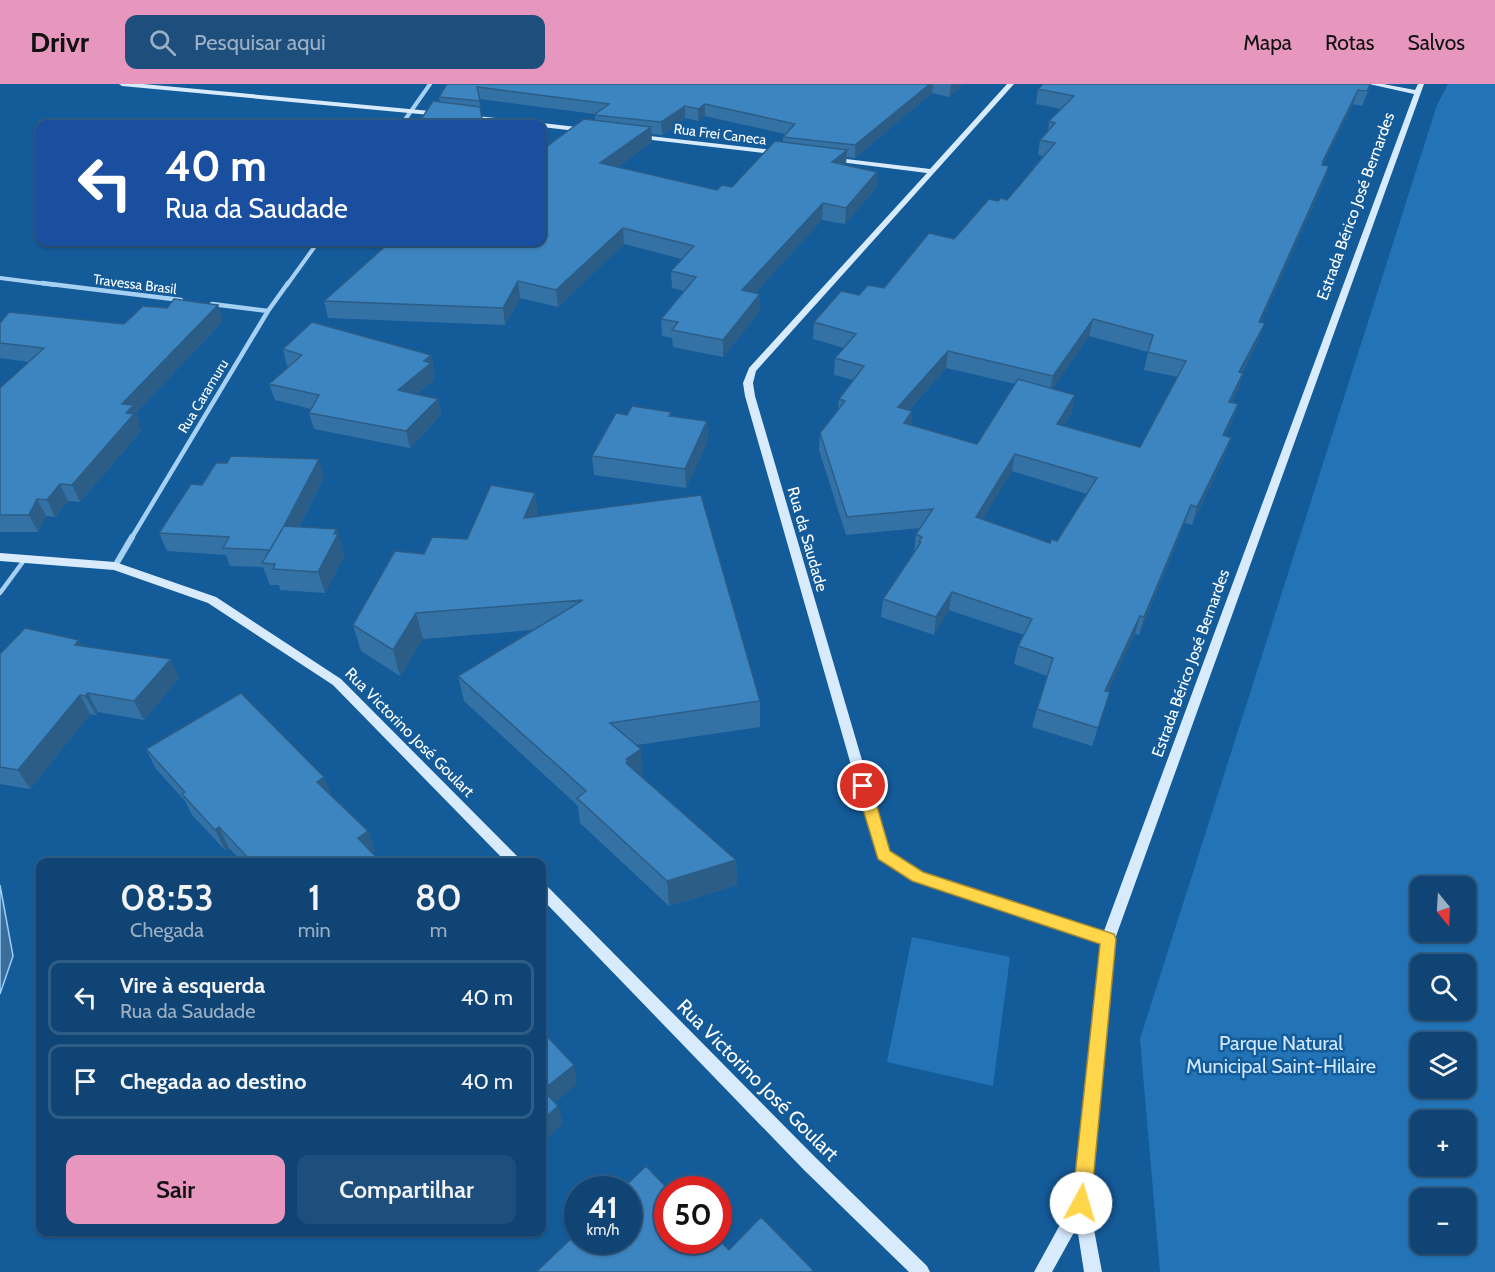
<!DOCTYPE html>
<html lang="pt">
<head>
<meta charset="utf-8">
<style>
  :root { --surface:#0f4474; --page:#1d4e7c; --text:#f1f3f6; --muted:#9bb0c5; --line:#2f5c86; --accent:#e797bd }
  body { margin:0; font-family:Cabin,sans-serif; background:var(--page); color:var(--text); height:100vh; display:flex; flex-direction:column; font-size:22px; white-space:nowrap }
  * { box-sizing:border-box; margin:0 }
  p { font-size:20px; color:var(--muted) }
  .icon { flex:none; width:33px; height:33px; fill:none; stroke:currentColor; stroke-width:2; stroke-linecap:round; stroke-linejoin:round }
  .map { position:relative; flex:1; overflow:hidden }
  .details { position:absolute; left:36px; top:774px; width:510px; height:378px; display:flex; flex-direction:column; background:var(--surface); border-radius:12px; box-shadow:0 2px 4px #0004,0 0 0 2px var(--line) }
  .details>* { flex:none }
  .guide { position:absolute; left:36px; top:36px; width:510px; height:126px; border-radius:12px; box-shadow:0 2px 4px #0004,0 0 0 2px var(--line); background:#1a4fa0; color:#fff; overflow:hidden }
  .needle { width:39px; rotate:162deg }
  .buttons { position:absolute; left:1410px; top:792px; display:grid; gap:12px }
  .buttons a { display:grid; place-items:center; width:66px; height:66px; border-radius:12px; background:var(--surface); box-shadow:0 2px 4px #0004,0 0 0 2px var(--line); font-size:30px }
  .speed { position:absolute; left:564px; top:1092px; display:flex; gap:12px; font-size:30px; font-weight:700; text-align:center }
  .speed>* { display:grid; place-content:center; width:78px; height:78px; border-radius:50%; background:var(--surface); box-shadow:0 2px 4px #0004,0 0 0 2px var(--line); line-height:1 }
  .speed small { font-size:15px; font-weight:400 }
  .speed .limit { border:9px solid #d22; background:#fff; color:#111 }
  .pin { position:absolute; display:grid; place-items:center; width:51px; height:51px; color:#fff; margin:-26px; border:3px solid #fff; border-radius:50%; box-shadow:0 2px 6px #0007 }
  .me { position:absolute; width:66px; margin:-33px; rotate:6deg; stroke-linejoin:round; filter:drop-shadow(0 0 4px #0008) }
  .turn { display:flex; align-items:center; gap:21px; height:126px; padding:0 30px; font-size:27px }
  .turn .icon { width:78px; height:78px; stroke-width:2.5 }
  .turn b { display:block; font-size:42px; line-height:51px }
  .eta { display:flex; justify-content:space-evenly; align-items:center; height:102px; text-align:center }
  .eta b { font-size:36px; font-weight:600; line-height:42px }
  .primary-button { display:flex; gap:12px; margin-top:auto; padding:12px 30px }
  .primary-button a { flex:1; height:69px; border-radius:12px; background:var(--accent); color:#111; font-size:24px; font-weight:600; line-height:69px; text-align:center }
  .primary-button a+a { background:var(--page); color:var(--text) }
  ul { padding:0; list-style:none }
  li { display:flex; align-items:center; gap:18px; height:75px; margin:0 12px 9px; padding:0 18px; border:3px solid var(--line); border-radius:12px }
  li div { flex:1 }
  li b { display:block; font-size:22px }
  li em { font-style:normal }
  header { display:flex; align-items:center; gap:36px; box-sizing:border-box; height:84px; padding:0 30px; background:var(--accent); color:#111 }
  header strong { font-size:28px }
  nav { display:flex; gap:33px; margin-inline-start:auto; font-size:21px }
  .search { width:420px; height:54px; background:var(--page); display:flex; align-items:center; gap:15px; box-sizing:border-box; padding:0 21px; border-radius:12px; color:var(--muted); font-size:22px }
  .map>svg:first-child { display:block }
</style>
</head>
<body>
<header>
<strong>Drivr</strong>
<div class="search"><svg class="icon" aria-label="search" viewBox="0 0 24 24"><circle cx="10" cy="10" r="6"/><path d="M15 15l6 6"/></svg>Pesquisar aqui</div>
<nav><a>Mapa</a><a>Rotas</a><a>Salvos</a></nav>
</header>
<div class="map">
<svg width="1495" height="1188" viewBox="0 0 1495 1188">
  <rect width="100%" height="100%" fill="#145b9a"/>
  <path fill="#2374b6" fill-rule="evenodd" d="M1448 0H1495V1188H1160L1140 955 1437 21ZM1420 802H1466V848H1420ZM1420 880H1466V926H1420ZM1420 958H1466V1004H1420ZM1420 1036H1466V1082H1420ZM1420 1114H1466V1160H1420Z
    M912 853 1010 873 993 1002 887 978Z"/>
  <path fill="#3b6e9b" stroke="#99cdf6" stroke-width="1.5" d="M0 801 13 872 0 910Z"/>
  <g fill="none" stroke-linecap="round" stroke-linejoin="round">
    <path stroke="#a7d1f3" stroke-width="4.5" d="M0 509 25 475"/>
    <path stroke="#a7d1f3" stroke-width="4" d="M402 40 430 0
      M0 194 55 201
      M287 201 318 158"/>
    <path stroke="#a7d1f3" stroke-width="4.5" d="M42 199 181 216
      M212 220 268 227
      M131 455 268 227 288 199"/>
    <path stroke="#a7d1f3" stroke-width="6" d="M115 482 132 453"/>
    <path fill="#d7ebfd" fill-rule="evenodd" d="M119 0H143L441 28 444 30 441 32 122 2Z
      M1007 0H1014L756 287 753 299 755 312 889 768 923 789 1104 847 1414 10 1369 0H1383L1415 6 1418 0H1424L1115 855 1089 1119 1102 1188H1084L1077 1143 1052 1188H1034L1073 1117 1100 859 913 797 878 775 745 312 743 299 749 284 927 89 832 77H829V73L930 85Z
      M467 31 534 38 538 40H519L465 34V32Z
      M542 39 585 44 589 46 585 48 542 43V40H539Z
      M632 50 782 67 786 69 782 71 635 54H632Z
      M0 469 115 478 216 513 341 595 519 774 521 778H506L333 601 208 519 114 486 0 477Z
      M542 800 547 802 816 1074 927 1182 930 1188H909L804 1086 542 815Z"/>
  </g>
  <path fill="#3472a6" fill-rule="evenodd" d="M447 0H963L949 13 932 9 855 74 846 73V81L877 88 876 104 845 140 822 136 755 209 760 227 723 273 673 263 672 254 662 252 661 235 684 207 672 204 671 187 682 175 624 160 558 223 520 214 505 241 328 234 324 217 542 158 595 36V30L479 15 483 40 440 18 439 13ZM705 32 785 50 783 53V58L732 103 717 106 618 83 652 58 651 50 662 51 685 34 698 37Z
    M1371 0 1362 22 1353 20 1323 81 1329 82 1324 98 1261 238 1259 256 1242 289H1243L1238 306 1232 318 1238 320 1232 337 1225 352 1231 354 1225 371 1192 441 1185 439 1139 551 1135 550 1108 607 1110 608 1092 662 1032 643 1037 625 1047 592 1014 580 1018 562 1024 551 949 526 934 551 881 533 883 515 914 468 916 450 921 444 846 451 819 366 820 349 838 325 839 315 853 296 834 291 835 274 844 264 813 255 814 238 859 211 884 204 954 155 998 117 1007 116 1043 72 1038 71 1040 56 1048 47 1049 37 1061 25 1036 20 1038 5ZM1089 252 1148 268 1144 286 1178 293 1140 363 1063 342 1072 328 1052 305ZM946 284 1015 300 977 360 911 341 912 327 909 326ZM1012 387 1087 410 1057 457 1050 459 982 435Z
    M218 221 223 237 136 329 140 338 138 340 141 347 80 418 68 417 55 433 46 432 38 448H0V304L29 278 0 274V259L124 240 167 224Z
    M283 265 431 271 434 288 433 289 434 296 417 310 438 315 441 331 410 364 314 345 309 329 311 325 275 316 269 300 289 282H287Z
    M671 328V332L707 337 708 357 686 404 594 391 592 372 627 331Z
    M324 393 299 443 337 445 344 472 325 509 280 506 279 501H270L263 483 230 482 226 471 167 467 159 449 202 401Z
    M535 409 538 432 760 617V643L637 661 643 691 641 692 736 776 737 801 669 822 580 739 578 722 464 617 458 592 533 546 423 555 400 592 361 567 353 541 424 470 467 455Z
    M79 556 82 562 179 594 144 636 98 628 96 631 90 630 30 705 0 700V570Z
    M146 665 324 693 331 712 368 747 375 767 372 769 381 778H243L229 764 225 766 192 731 185 717 156 685Z"/>
  <path fill="#2b5d87" d="M930 0H933L932 9 855 74V61Z
    M952 0H963L949 13 951 1Z
    M1358 6 1353 20 1318 92 1323 77Z
    M705 20V32L698 37V25Z
    M685 22V34L662 51 661 38Z
    M651 43 652 58 602 95 600 79Z
    M847 66 846 82 832 78Z
    M1329 82 1324 98 1254 255 1259 238Z
    M877 88 876 104 845 140 846 124Z
    M823 119 822 136 742 224V206Z
    M623 144 624 160 558 223 556 206Z
    M518 197 520 214 505 241 503 224Z
    M760 210V227L723 273V256Z
    M218 221 223 237 136 329 140 338 138 340 141 347 80 418 72 401 122 320Z
    M1093 235 1089 252 1050 309 1053 292Z
    M1265 239 1259 256 1233 305 1239 288Z
    M948 267 946 284 896 340 898 323Z
    M431 271 434 288 433 289 434 296 402 322 398 306 424 277Z
    M1243 289 1238 306 1224 335 1229 318Z
    M1075 311 1072 328 1053 358 1057 340Z
    M438 315 441 331 410 364 406 347Z
    M1238 320 1232 337 1217 369 1223 351Z
    M912 327 910 345 904 339Z
    M707 337 708 357 686 404 685 385Z
    M1231 354 1225 371 1192 441 1197 423Z
    M1015 370 1012 387 973 451 976 433Z
    M319 375 324 393 278 484 271 466Z
    M60 400 68 417 55 433 47 416Z
    M535 409 539 435 524 434Z
    M37 415 46 432 38 448 29 431Z
    M1191 421 1185 439 1139 551 1144 533Z
    M337 445 344 472 325 509 318 488Z
    M952 508 949 526 934 551 936 533Z
    M416 529 423 555 400 592 393 566Z
    M1140 532 1135 550 1100 625 1105 607Z
    M79 556 89 575 75 561Z
    M171 575 179 594 144 636 134 617Z
    M88 609 98 628 96 631 85 612Z
    M80 611 90 630 30 705 18 686Z
    M641 665 643 691 631 700 629 704 626 675Z
    M324 693 332 713 317 698Z
    M219 743 229 764 225 766 215 746Z
    M368 747 375 767 365 774 358 754Z
    M736 776 737 801 669 822 667 797Z
    M574 981 577 1000 548 1025 543 1006Z
    M558 1022 563 1040 542 1059V1037Z"/>
  <path fill="#3d85c1" stroke="#2b5d87" stroke-width="1.5" fill-rule="evenodd" d="M447 0H930L855 61 783 53 795 40 705 20 698 25 685 22 661 38 594 31 609 20 477 3 480 17 439 13Z
    M1043 0H1370L1367 7 1358 6 1323 77 1322 81 1329 82 1259 238 1265 239 1239 288 1243 289 1229 318 1238 320 1223 351 1231 354 1197 423 1191 421 1144 533 1140 532 1105 607 1110 608 1098 644 1037 625 1053 574 1018 562 1032 535 952 508 936 533 883 515 921 458 919 457 922 453 916 450 933 425 847 433 820 349 845 317 839 315 864 282 835 274 856 250 814 238 841 207 859 211 868 201 884 204 929 149 954 155 989 115 998 117 1001 114 1007 116 1055 59 1040 56 1055 39 1049 37 1074 12 1038 5ZM1093 235 1153 251 1148 268 1186 277 1140 363 1057 340 1075 311 1018 295 977 360 904 339 912 327 898 323 948 267 1053 292ZM1015 370 1097 394 1057 457 1052 455 1050 459 976 433Z
    M433 17 480 23 483 40H418Z
    M584 35 651 43 600 79 717 106 722 101 732 103 775 57 847 66 832 78 877 88 846 124 823 119 742 206 760 210 723 256 672 246 678 238 661 235 696 193 671 187 694 162 623 144 556 206 518 197 503 224 324 217 390 158H542V66Z
    M174 215 218 221 122 320 134 321 126 329 134 330 72 401 60 400 47 416 37 415 29 431H0V304L44 264 0 259V239L9 228 124 240 143 222 167 224Z
    M312 238 431 271 424 277 431 279 398 306 438 315 406 347 309 329 319 311 269 300 302 271 283 265Z
    M632 322 671 328 669 332 707 337 685 385 592 372 616 329 627 331Z
    M231 372 319 375 284 442 270 466 223 464 229 453 159 449 191 400 202 401 216 379H227Z
    M491 401 535 409 524 434 701 411 760 617 610 639 641 665 626 675 628 677 626 679 736 776 667 797 577 714 586 707 458 592 583 516 416 529 393 566 353 541 395 467 424 470 432 453 467 455Z
    M284 442 337 445 334 450H338L318 488 273 485 275 480 262 479Z
    M25 544 79 556 75 561 171 575 134 617 88 609 85 612 80 611 18 686 0 683V570Z
    M241 609 324 693 317 698 368 747 358 754 381 778H252L219 743 215 746 182 710 185 708 146 665Z
    M542 947 574 981 543 1006 558 1022 542 1037Z
    M646 1082 669 1106H668V1156H718V1155L729 1166 761 1133 813 1186 811 1188H536L578 1148V1156H628V1106H621Z"/>
  <path fill="#ffd54a" stroke="#a68a30" stroke-width="1.5" d="M863 696 868 698 871 702 890 767 923 788 1114 850 1116 855 1091 1119 1088 1126 1081 1129 1074 1126 1072 1119 1100 860 912 797 878 775 856 702 858 698Z"/>
  <g text-anchor="middle" stroke-width="5" stroke-linejoin="round" paint-order="stroke">
    <g font-size="14" fill="#fff" stroke="#145b9a">
      <text transform="translate(720 50) rotate(7)" y="5">Rua Frei Caneca</text>
      <text transform="translate(135 200) rotate(7)" y="5">Travessa Brasil</text>
      <text transform="translate(203 312) rotate(-59)" y="5">Rua Caramuru</text>
    </g>
    <g font-size="16" fill="#fff" stroke="#145b9a">
      <text transform="translate(1355 122) rotate(-70)" y="6">Estrada Bérico José Bernardes</text>
      <text transform="translate(808 455) rotate(74)" y="6">Rua da Saudade</text>
      <text transform="translate(1190 579) rotate(-70)" y="6">Estrada Bérico José Bernardes</text>
      <text transform="translate(410 648) rotate(45)" y="6">Rua Victorino José Goulart</text>
    </g>
    <g font-size="20" fill="#cfe8fd" stroke="#145b9a">
      <text x="1281" y="966">Parque Natural<tspan x="1281" dy="23">Municipal Saint-Hilaire</tspan></text>
    </g>
    <g font-size="20" fill="#fff" stroke="#145b9a">
      <text transform="translate(758 996) rotate(45)" y="7">Rua Victorino José Goulart</text>
    </g>
  </g>
</svg>
<div class="buttons">
<a><svg class="needle" viewBox="-14 -14 28 28"><path d="M0-13l5 13h-10z" fill="#e53935"/><path d="M0 13l5-13h-10z" fill="#9bb0c5"/></svg></a>
<a><svg class="icon" aria-label="search" viewBox="0 0 24 24"><circle cx="10" cy="10" r="6"/><path d="M15 15l6 6"/></svg></a>
<a><svg class="icon" aria-label="layers" viewBox="0 0 24 24"><path d="M12 4l9 5-9 5-9-5zM3 14l9 5 9-5"/></svg></a>
<a>+</a>
<a>−</a>
</div>
<div class="speed"><div>41<small>km/h</small></div><div class="limit">50</div></div>
<div class="pin" style="left:863px;top:702px;background:#d93025"><svg class="icon" aria-label="arrive" viewBox="0 0 24 24"><path d="M6 21V4h12l-3 4 3 4H6"/></svg></div>
<svg class="me" style="left:1081px;top:1119px" viewBox="-20 -20 40 40"><circle r="19" fill="#fff"/><path d="M0-13L10 11 0 6-10 11z" fill="#ffd54a"/></svg>
<div class="guide">
<div class="turn"><svg class="icon" aria-label="left" viewBox="0 0 24 24"><path d="M17 20v-9H6M10 6l-5 5 5 5"/></svg><div><b>40 m</b>Rua da Saudade</div></div>
</div>
<section class="details">
<div class="eta">
<div><b>08:53</b><p>Chegada</p></div>
<div><b>1</b><p>min</p></div>
<div><b>80</b><p>m</p></div>
</div>
<ul>
<li><svg class="icon" aria-label="left" viewBox="0 0 24 24"><path d="M17 20v-9H6M10 6l-5 5 5 5"/></svg><div><b>Vire à esquerda</b><p>Rua da Saudade</p></div><em>40 m</em></li>
<li><svg class="icon" aria-label="arrive" viewBox="0 0 24 24"><path d="M6 21V4h12l-3 4 3 4H6"/></svg><div><b>Chegada ao destino</b></div><em>40 m</em></li>
</ul>
<div class="primary-button"><a>Sair</a><a>Compartilhar</a></div>
</section>
</div>
</body>
</html>
